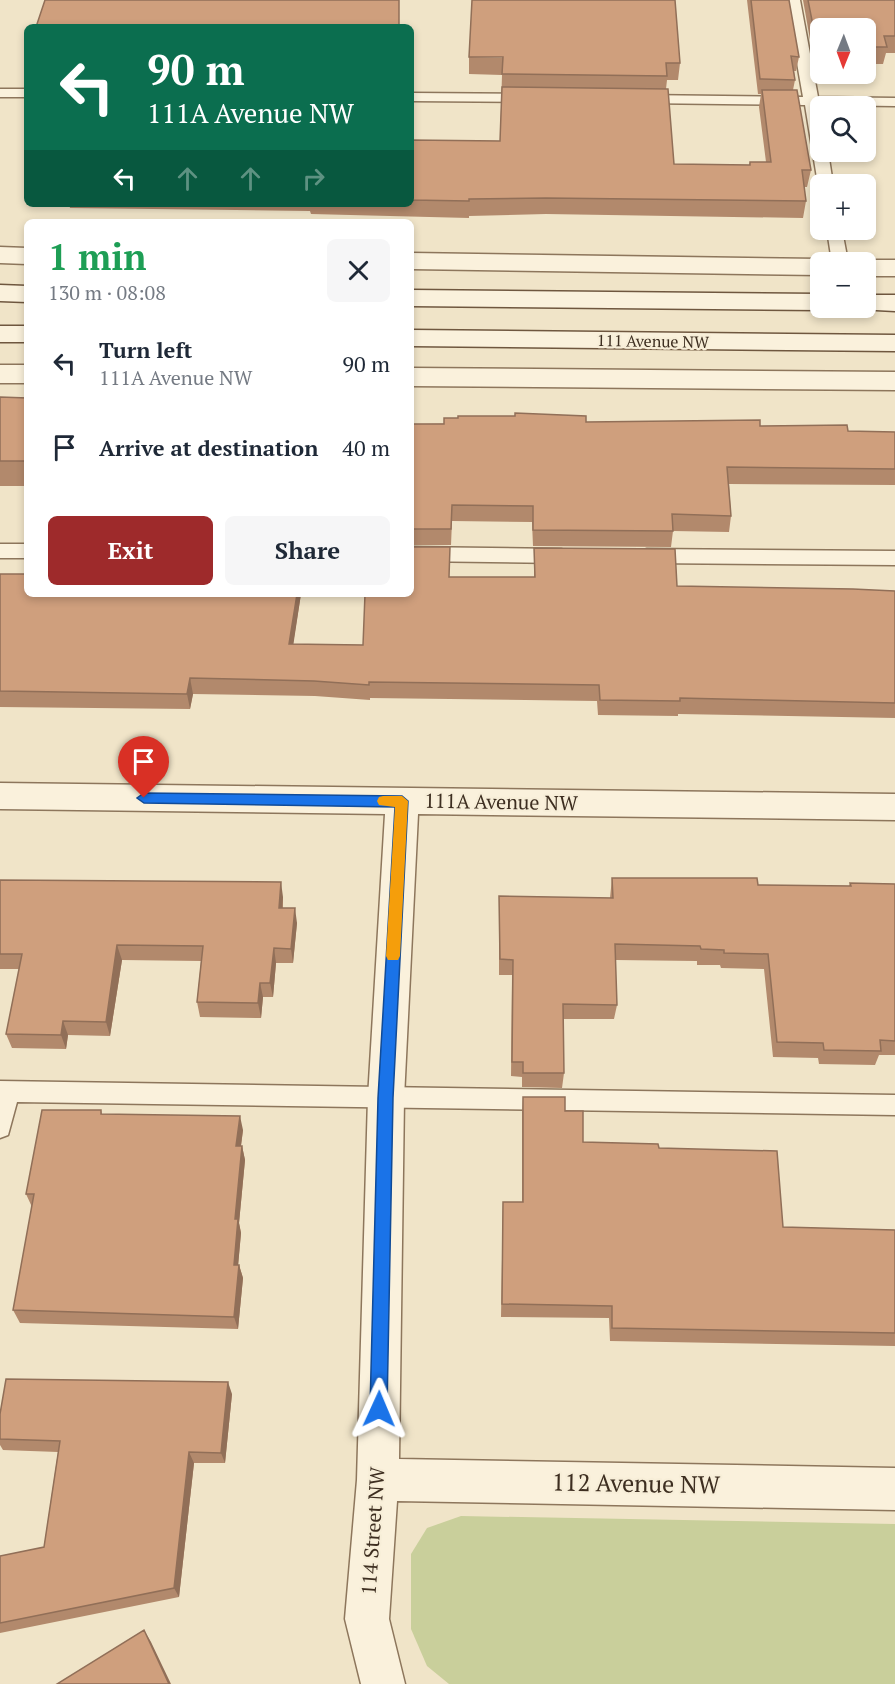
<!DOCTYPE html>
<html lang="en">
<head>
<meta charset="utf-8">
<style>
  :root { --surface:#fff; --page:#f6f6f7; --text:#1f2937; --muted:#747a83; --accent:#9e2a2b }
  body { margin:0; font-family:"PT Serif",serif; background:var(--page); color:var(--text); height:100vh; display:flex; flex-direction:column; font-size:22px; white-space:nowrap }
  * { box-sizing:border-box; margin:0 }
  p { font-size:20px; color:var(--muted) }
  .icon { flex:none; width:33px; height:33px; fill:none; stroke:currentColor; stroke-width:2; stroke-linecap:round; stroke-linejoin:round }
  .map { position:relative; flex:1; overflow:hidden }
  .side { position:absolute; left:24px; top:219px; width:390px; height:378px; display:flex; flex-direction:column; background:var(--surface); border-radius:9px; box-shadow:0 3px 9px #0003 }
  .side>* { flex:none }
  .hud { position:absolute; left:24px; top:24px; width:390px; height:183px; border-radius:9px; box-shadow:0 3px 9px #0003; background:#0b6e4f; color:#fff; overflow:hidden }
  .needle { width:39px; rotate:181deg }
  .tools { position:absolute; left:810px; top:18px; display:grid; gap:12px }
  .tools a { display:grid; place-items:center; width:66px; height:66px; border-radius:9px; background:var(--surface); box-shadow:0 3px 9px #0003; font-size:30px }
  .pin { position:absolute; display:grid; place-items:center; width:51px; height:51px; color:#fff; margin:-62px -26px; border-radius:50% 50% 50% 0; rotate:-45deg; box-shadow:0 0 6px #0007 }
  .pin .icon { rotate:45deg }
  .me { position:absolute; width:66px; margin:-33px; rotate:1deg; stroke-linejoin:round; filter:drop-shadow(0 0 4px #0008) }
  .turn { display:flex; align-items:center; gap:21px; height:126px; padding:0 24px; font-size:27px }
  .turn .icon { width:78px; height:78px; stroke-width:2.5 }
  .turn b { display:block; font-size:42px; line-height:51px }
  .lanes { display:flex; align-items:center; height:57px; padding:0 24px; background:#0003; justify-content:center; gap:30px; direction:ltr }
  .lanes .off { opacity:.35 }
  .round { display:grid; place-items:center; flex:none; width:63px; height:63px; border-radius:9px; background:var(--page) }
  .overview { display:flex; align-items:center; justify-content:space-between; height:102px; padding:0 24px }
  h1 { font-size:36px; font-weight:700; line-height:45px; color:#1e9e55 }
  .action { display:flex; gap:12px; margin-top:auto; padding:12px 24px }
  .action a { flex:1; height:69px; border-radius:9px; background:var(--accent); color:#fff; font-size:24px; font-weight:700; line-height:69px; text-align:center }
  .action a+a { background:var(--page); color:var(--text) }
  ul { padding:0; list-style:none }
  li { display:flex; align-items:center; gap:18px; height:84px; padding:0 24px }
  li div { flex:1 }
  li b { display:block; font-size:22px }
  li em { font-style:normal }
  .map>svg:first-child { display:block }
</style>
</head>
<body>
<div class="map">
<svg width="895" height="1684" viewBox="0 0 895 1684">
  <rect width="100%" height="100%" fill="#f0e4c8"/>
  <path fill="#c9cf9b" d="M461 1516 895 1524V1684H449L427 1666 411 1629V1554L427 1528Z"/>
  <g fill="none" stroke-linecap="round" stroke-linejoin="round">
    <g stroke="#8d765c" stroke-width="3">
      <path id="service" d="M786 0H800L818 97 895 98V106L819 105 820 152H828L833 184H820V187L818 184 805 105 641 103 634 99 641 95 803 97Z
        M0 89H27V97H0Z
        M411 93 528 94 535 98 528 102 411 101Z
        M827 230H842L848 262H832Z
        M0 544H27V558H0Z
        M411 547 561 549 568 551 570 556 568 561 561 563 411 561Z
        M647 549 895 551V565L647 563 640 561 638 556 640 551Z
        M0 1081 895 1095V1115L17 1102 8 1135 0 1138Z"/>
    </g>
    <g stroke="#8d765c" stroke-width="3">
      <path id="minor" d="M0 247 27 248V264L0 263Z
        M411 253 820 259 830 262H820V275L411 269Z
        M866 260H895V276H866V262H857Z
        M0 365H27V383H0Z
        M411 368 895 372V390L411 386Z
        M0 783 895 794V820L418 814 404 1098 399 1459 895 1468V1510L397 1501 389 1619 405 1684H361L345 1619 357 1480 368 1098 385 814 0 809Z"/>
    </g>
    <g stroke="#6f573f" stroke-width="3">
      <path id="secondary" d="M0 285 27 286V302L0 301Z
        M411 290 820 294V308H829L820 310 411 306Z
        M866 295H895V311L857 309 866 308Z
        M0 326H27V342H0Z
        M411 330 895 335V351L411 346Z"/>
    </g>
    <use href="#service" fill="#faf1dc" fill-rule="evenodd"/>
    <use href="#minor" fill="#faf1dc" fill-rule="evenodd"/>
    <use href="#secondary" fill="#faf1dc" fill-rule="evenodd"/>
  </g>
  <path fill="#b2896c" d="M747 0H789L799 57 796 71H794L795 80 793 90 811 170 807 187H804L806 201 803 218 546 214 469 216V218L311 214 310 211 70 208 69 204H411V140L500 141 502 75 469 74V57L680 63 678 80H667L666 89 674 164 749 165 750 162H766L759 107 761 94H758Z
    M803 0H895V53H886L883 64H866V28H820V73H816Z
    M27 57V75L25 64Z
    M821 74H858L857 77Z
    M0 397 27 398V486H0Z
    M586 422 760 426 848 431 895 432V485L729 484 731 516 729 532 673 531 671 547 533 546 532 522 452 521 451 545H411V424Z
    M534 548 677 586 895 591V718L678 714V716L598 715 597 701 370 698V700L315 696 193 694 190 709 0 707V574L27 594H301L293 644 363 645 450 577H534Z
    M612 878 758 885 849 886 850 883 895 884V1055H879L875 1065 819 1064 818 1058 773 1057 764 969 721 968 720 965H697V961L615 960 617 1005 614 1019H563L564 1073 562 1088 522 1087V1077L511 1076 512 975H499V896L610 898Z
    M0 880 283 897V908L297 923 293 963H276L273 997H263L261 1018 200 1017 197 1002 201 961 122 960 110 1036 68 1035 66 1049 12 1048 6 1034 19 969H0Z
    M523 1097 565 1111 583 1142 659 1148 783 1227 895 1230V1346L610 1341 609 1318 501 1317 503 1202H522V1112Z
    M101 1110 102 1114 243 1130 241 1146H242L245 1160 239 1223 241 1233 238 1265H239L243 1278 238 1329 20 1323 13 1310 32 1207 26 1194Z
    M232 1394 225 1463H194L179 1597 0 1633V1556L44 1547 58 1452 3 1450 0 1445V1414Z"/>
  <path fill="#916f58" d="M297 594H301L291 660 289 644Z
    M190 678 193 694 190 709 187 694Z
    M281 882 283 897 281 923 279 908Z
    M295 908 297 923 293 963 291 949Z
    M117 945 122 960 110 1036 106 1022Z
    M274 948 276 963 273 997 270 983Z
    M260 983 263 997 261 1018 258 1003Z
    M63 1021 68 1035 66 1049 61 1035Z
    M240 1116 243 1130 239 1160 236 1146Z
    M242 1146 245 1160 239 1223 241 1233 237 1278 234 1265 235 1219Z
    M239 1265 243 1278 238 1329 234 1317Z
    M228 1382 232 1394 225 1463 221 1453Z
    M189 1452 194 1463 179 1597 174 1588Z
    M144 1630 151 1642 171 1684H169Z"/>
  <path fill="#cf9f7d" stroke="#916f58" stroke-width="1.5" d="M45 0H399V27H36Z
    M472 0H675L680 63H666L667 76 502 74 503 57H469Z
    M751 0H789L799 57 791 56 795 80 760 79Z
    M808 0H895V36H884L887 47H866V28H820V56H819Z
    M502 87 668 89 674 164 750 165V162H771L762 90H797L811 170H802L806 201 546 198 469 199V201L411 200V140L500 141Z
    M0 397 27 398V461H0Z
    M515 413 586 416V422L760 420V426L847 425 848 431 895 432V469L727 467 731 516 672 514 673 531 533 530V506L452 505 451 529H411V424H444V418H458V416H515Z
    M411 547H450L449 577H535L534 548 675 549 677 586 853 589 895 591V703L680 698V701L600 700 599 685 369 682V685L314 681 190 678 187 694 0 691V574H27V594H297L289 644 363 645 365 594H411Z
    M612 878H757L758 885 851 886 850 883 895 884V1041L880 1040 881 1051 824 1050 823 1043 777 1042 768 954 724 953V950L701 949 700 946 615 944 617 1005 563 1004 564 1073H523V1062H512L513 960 500 959 499 896 613 898Z
    M0 880 281 882 279 908H295L291 949 274 948 270 983H260L258 1003 197 1002 203 946 117 945 106 1022 63 1021 61 1035 6 1034 22 954H0Z
    M523 1097H565V1111H583V1142L658 1144 659 1148 777 1151 783 1227 895 1230V1333L612 1328V1306L502 1304 503 1202H523Z
    M42 1110H101V1114L240 1116 236 1146H242L235 1219H238L234 1265H239L234 1317 13 1310 34 1194H26Z
    M6 1379 228 1382 221 1453 189 1452 174 1588 0 1623V1556L44 1547 60 1441 0 1439V1414Z
    M144 1630 169 1684H57Z"/>
  <path fill="#1a73e8" stroke="#114b97" stroke-width="1.5" d="M144 793 402 796 408 801 393 1098 387 1409 385 1415 379 1417 373 1415 370 1409 378 1098 395 807 144 803 137 798Z"/>
  <path fill="#f59e0b" d="M383 796H402L408 801 400 956 398 960H388L386 956 395 807 379 805 377 801 379 797Z"/>
  <g text-anchor="middle" stroke-width="4.5" stroke-linejoin="round" paint-order="stroke">
    <g font-size="16" fill="#3d2e20" stroke="#f7eed8">
      <text transform="translate(653 341) rotate(1)" y="6">111 Avenue NW</text>
    </g>
    <g font-size="20" fill="#3d2e20" stroke="#f7eed8">
      <text transform="translate(501 802) rotate(1)" y="7">111A Avenue NW</text>
      <text transform="translate(373 1531) rotate(-86)" y="7">114 Street NW</text>
    </g>
    <g font-size="24" fill="#3d2e20" stroke="#f7eed8">
      <text transform="translate(636 1484) rotate(1)" y="8">112 Avenue NW</text>
    </g>
  </g>
</svg>
<div class="tools">
<a><svg class="needle" viewBox="-14 -14 28 28"><path d="M0-13l5 13h-10z" fill="#e53935"/><path d="M0 13l5-13h-10z" fill="#747a83"/></svg></a>
<a><svg class="icon" aria-label="search" viewBox="0 0 24 24"><circle cx="10" cy="10" r="6"/><path d="M15 15l6 6"/></svg></a>
<a>+</a>
<a>−</a>
</div>
<div class="pin" style="left:144px;top:798px;background:#d93025"><svg class="icon" aria-label="arrive" viewBox="0 0 24 24"><path d="M6 21V4h12l-3 4 3 4H6"/></svg></div>
<svg class="me" style="left:379px;top:1409px" viewBox="-20 -20 40 40"><path d="M0-17L14 15 0 8-14 15z" fill="#1a73e8" stroke="#fff" stroke-width="4"/></svg>
<div class="hud">
<div class="turn"><svg class="icon" aria-label="left" viewBox="0 0 24 24"><path d="M17 20v-9H6M10 6l-5 5 5 5"/></svg><div><b>90 m</b>111A Avenue NW</div></div>
<div class="lanes"><svg class="icon" aria-label="left" viewBox="0 0 24 24"><path d="M17 20v-9H6M10 6l-5 5 5 5"/></svg><svg class="icon off" aria-label="ahead" viewBox="0 0 24 24"><path d="M12 20V5M6 11l6-6 6 6"/></svg><svg class="icon off" aria-label="ahead" viewBox="0 0 24 24"><path d="M12 20V5M6 11l6-6 6 6"/></svg><svg class="icon off" aria-label="right" viewBox="0 0 24 24"><path d="M7 20v-9h11M14 6l5 5-5 5"/></svg></div>
</div>
<section class="side">
<div class="overview"><div><h1>1 min</h1><p>130 m · 08:08</p></div><a class="round"><svg class="icon" aria-label="close" viewBox="0 0 24 24"><path d="M6 6l12 12M18 6L6 18"/></svg></a></div>
<ul>
<li><svg class="icon" aria-label="left" viewBox="0 0 24 24"><path d="M17 20v-9H6M10 6l-5 5 5 5"/></svg><div><b>Turn left</b><p>111A Avenue NW</p></div><em>90 m</em></li>
<li><svg class="icon" aria-label="arrive" viewBox="0 0 24 24"><path d="M6 21V4h12l-3 4 3 4H6"/></svg><div><b>Arrive at destination</b></div><em>40 m</em></li>
</ul>
<div class="action"><a>Exit</a><a>Share</a></div>
</section>
</div>
</body>
</html>
